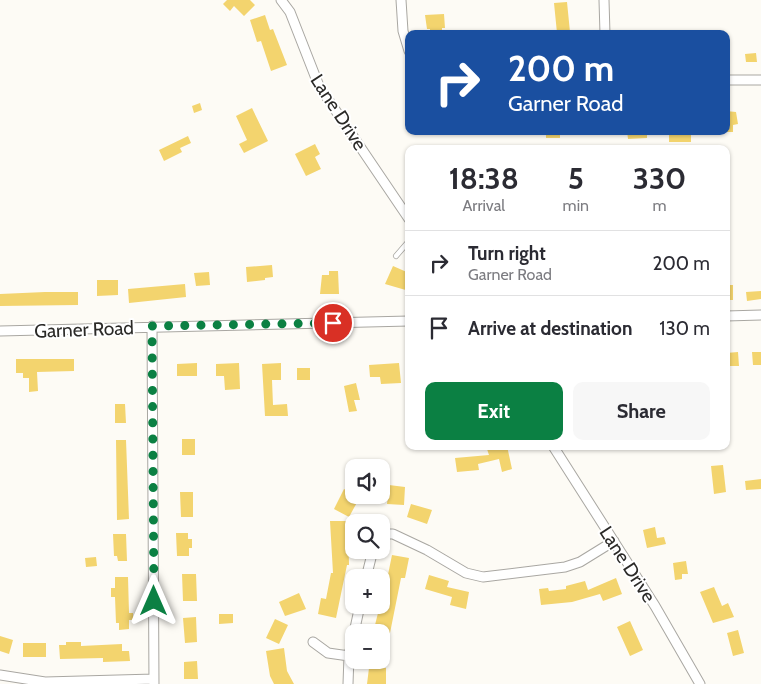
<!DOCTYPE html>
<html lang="en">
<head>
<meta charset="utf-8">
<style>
  :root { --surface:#fff; --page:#f7f7f7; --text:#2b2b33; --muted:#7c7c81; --line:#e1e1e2; --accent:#0b8043 }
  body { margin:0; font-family:Cabin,sans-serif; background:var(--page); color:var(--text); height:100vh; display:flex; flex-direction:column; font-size:19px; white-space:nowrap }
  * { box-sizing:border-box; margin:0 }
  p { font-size:16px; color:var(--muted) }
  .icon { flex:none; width:28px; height:28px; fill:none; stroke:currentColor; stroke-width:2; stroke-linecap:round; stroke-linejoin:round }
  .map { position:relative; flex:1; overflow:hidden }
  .drawer { position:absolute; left:405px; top:145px; width:325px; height:305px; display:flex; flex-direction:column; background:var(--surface); border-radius:10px; box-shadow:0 1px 4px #0004 }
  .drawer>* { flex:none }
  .hud { position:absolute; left:405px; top:30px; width:325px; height:105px; border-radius:10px; box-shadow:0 1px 4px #0004; background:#1a4fa0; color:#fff; overflow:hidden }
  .buttons { position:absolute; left:345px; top:459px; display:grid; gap:10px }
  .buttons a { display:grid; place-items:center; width:45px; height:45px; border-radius:10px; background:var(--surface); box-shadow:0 1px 4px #0004; font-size:25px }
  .pin { position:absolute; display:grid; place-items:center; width:42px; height:42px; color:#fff; margin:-21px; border:2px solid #fff; border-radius:50%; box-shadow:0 1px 5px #0007 }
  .me { position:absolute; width:55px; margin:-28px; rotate:0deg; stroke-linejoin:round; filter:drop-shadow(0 0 4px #0008) }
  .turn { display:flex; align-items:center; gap:18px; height:105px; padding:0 20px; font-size:22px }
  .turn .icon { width:65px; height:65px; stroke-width:2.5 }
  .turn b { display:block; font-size:35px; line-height:42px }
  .eta { display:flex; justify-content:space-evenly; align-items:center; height:85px; text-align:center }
  .eta b { font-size:30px; font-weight:800; line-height:35px }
  .cta { display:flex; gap:10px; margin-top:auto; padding:10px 20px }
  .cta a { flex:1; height:58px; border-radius:10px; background:var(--accent); color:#fff; font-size:20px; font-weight:800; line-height:58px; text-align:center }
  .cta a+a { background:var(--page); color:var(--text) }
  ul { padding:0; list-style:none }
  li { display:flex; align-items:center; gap:15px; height:65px; padding:0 20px; border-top:1px solid var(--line) }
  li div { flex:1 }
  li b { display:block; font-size:19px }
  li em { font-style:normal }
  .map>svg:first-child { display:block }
</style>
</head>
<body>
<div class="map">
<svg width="761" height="684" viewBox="0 0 761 684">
  <rect width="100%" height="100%" fill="#fdfbf5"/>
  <path fill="#f3d46e" d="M227 0H250L255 5 244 16 234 6 230 11 223 4Z
    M567 2 570 32 557 33 554 3Z
    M444 14 445 28H442V34H430V29H427L425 15Z
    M265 15 270 30 273 29 287 65 271 71 261 41 257 42 250 20Z
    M756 53 757 62H746L745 54Z
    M200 103 202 110 194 113 192 106Z
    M252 108 268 141 244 153 239 144 247 140 236 116Z
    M726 111 736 112 738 124 733 125V132H726Z
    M546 131H560V138H546Z
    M627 131H647V138L628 139Z
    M669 131H691V142H669Z
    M188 136 191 143 180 148 182 152 164 161 159 150Z
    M315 144 320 154 315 157 321 169 306 176 295 154Z
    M272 265 273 277 265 278V280L247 282 246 267Z
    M393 266 409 273V291L385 284Z
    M329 271H338L339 294H320L322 275H329Z
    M209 272 210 285 196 286 194 273Z
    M97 280H118V295L97 296Z
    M185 284 186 297 129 303 128 289Z
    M726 285H733V300H726Z
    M761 291V299L747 301 746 292Z
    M45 292H78V305L0 306V294Z
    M738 352 739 366H726V353Z
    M752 352H761V365H753Z
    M16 359H74V371L37 372 38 391 29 392V378H23V373H16Z
    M197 363V376H177V364Z
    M239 363 240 389 225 390 224 376H216V364Z
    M281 363V380H272L273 405 287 404 288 416H265L262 364Z
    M399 363 401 383 381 384 380 377H370L369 365Z
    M297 368H310V380H297Z
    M356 383 360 400H354L357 411 349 412 344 386Z
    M115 404H125L126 423H115Z
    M182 439H195V455H182Z
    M116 440H126L129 519 117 520Z
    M499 446H507L512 469 502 472 499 459 478 464 479 470 457 472 455 458 489 455 487 449Z
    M723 465 726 492 714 494 711 466Z
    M761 479V489L746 490 745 481Z
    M389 485 405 487 404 505 387 504Z
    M344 489 360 497 349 517 334 509Z
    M180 492H193V517H181Z
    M411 504 432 510 427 524 407 517Z
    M330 521H348L349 565H347L336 618 318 614 321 598 326 599 331 573H333Z
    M655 527 657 538 664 537 666 544 647 548 643 530Z
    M176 533H188V539H192V548H189V556H177Z
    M113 534H126L127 561H118L117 556H114Z
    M392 555 409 558 405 578H401L390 633 374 629 379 609H381Z
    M96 557 97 566 86 567 85 558Z
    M686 561 688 574H682V579L675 580 673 563Z
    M182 574H196L197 601H183Z
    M429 575 449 581 447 587 469 592 466 609 450 605 452 597 425 589Z
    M115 577H128L129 613H133V620H129V629L119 630V623H116L115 597H111V588H115Z
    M616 578 622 594 603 601 600 594 572 602 541 605 539 589 548 588 549 591 566 589V586L585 581 588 590Z
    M714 587 722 606 728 603 734 617 713 623 700 592Z
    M299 593 306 609 285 616 279 602Z
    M219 614H233V623L219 624Z
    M196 617 197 642 185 643 183 618Z
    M275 619 288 625 279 644 266 638Z
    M630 621 643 650 630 656 617 627Z
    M738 630 744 653 733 656 727 633Z
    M0 636 13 640 9 654 0 651Z
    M66 642H81V646L122 644V651H129L130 661 103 662V658L60 659 59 645H66Z
    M23 643H46V657H23Z
    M284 648 287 671 294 684H274L270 676 266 651Z
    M197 661 198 679H184V662Z
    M369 668H386V684H367Z"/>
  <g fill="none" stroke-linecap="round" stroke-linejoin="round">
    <g stroke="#a9a7a2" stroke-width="6">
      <path id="lane" d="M396 256 409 241"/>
    </g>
    <g stroke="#a9a7a2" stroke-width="11">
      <path id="street" d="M281 0 290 12 319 86 409 219
        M401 0 403 31 409 51
        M604 0 605 34
        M726 80H761
        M726 316 761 315
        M152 326 154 684
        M0 331 409 321
        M553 446 655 606 700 684
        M381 534H393L427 550 466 573 483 577 565 567 580 562 614 541
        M366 578 373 550
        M313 642 328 653 349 656
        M0 675 45 682 154 679
        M348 684 349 656 360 605"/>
    </g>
    <use href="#lane" stroke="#fff" stroke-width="4.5"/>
    <use href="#street" stroke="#fff" stroke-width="9"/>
  </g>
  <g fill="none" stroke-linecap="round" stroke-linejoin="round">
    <path stroke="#0b8043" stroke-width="9" stroke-dasharray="0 16.2" d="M154 601 152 326 333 323"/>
  </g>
  <g text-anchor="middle" stroke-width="4" stroke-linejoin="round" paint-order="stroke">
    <g font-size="19" fill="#2b2a28" stroke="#fff">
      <text transform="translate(339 112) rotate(57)" y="7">Lane Drive</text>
      <text transform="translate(84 329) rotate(-2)" y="7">Garner Road</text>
      <text transform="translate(628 564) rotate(57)" y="7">Lane Drive</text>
    </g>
  </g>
</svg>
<div class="buttons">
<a><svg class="icon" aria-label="sound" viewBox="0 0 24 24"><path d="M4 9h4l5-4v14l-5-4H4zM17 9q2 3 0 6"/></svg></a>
<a><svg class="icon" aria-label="search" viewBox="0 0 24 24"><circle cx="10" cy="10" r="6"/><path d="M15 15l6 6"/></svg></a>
<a>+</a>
<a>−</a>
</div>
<div class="pin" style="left:333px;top:323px;background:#d93025"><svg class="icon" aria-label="arrive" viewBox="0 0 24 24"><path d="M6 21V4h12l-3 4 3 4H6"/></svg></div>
<svg class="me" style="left:154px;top:601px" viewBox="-20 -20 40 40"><path d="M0-17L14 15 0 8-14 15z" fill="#0b8043" stroke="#fff" stroke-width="4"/></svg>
<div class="hud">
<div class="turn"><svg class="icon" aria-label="right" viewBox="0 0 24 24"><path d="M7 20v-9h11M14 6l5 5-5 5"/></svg><div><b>200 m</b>Garner Road</div></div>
</div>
<section class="drawer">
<div class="eta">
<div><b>18:38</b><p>Arrival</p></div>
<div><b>5</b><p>min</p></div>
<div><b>330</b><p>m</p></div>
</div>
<ul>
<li><svg class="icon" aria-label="right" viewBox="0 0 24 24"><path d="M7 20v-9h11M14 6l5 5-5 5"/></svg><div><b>Turn right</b><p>Garner Road</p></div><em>200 m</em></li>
<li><svg class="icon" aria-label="arrive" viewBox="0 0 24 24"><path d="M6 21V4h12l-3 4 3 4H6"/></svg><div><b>Arrive at destination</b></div><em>130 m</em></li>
</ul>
<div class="cta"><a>Exit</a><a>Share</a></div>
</section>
</div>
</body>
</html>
